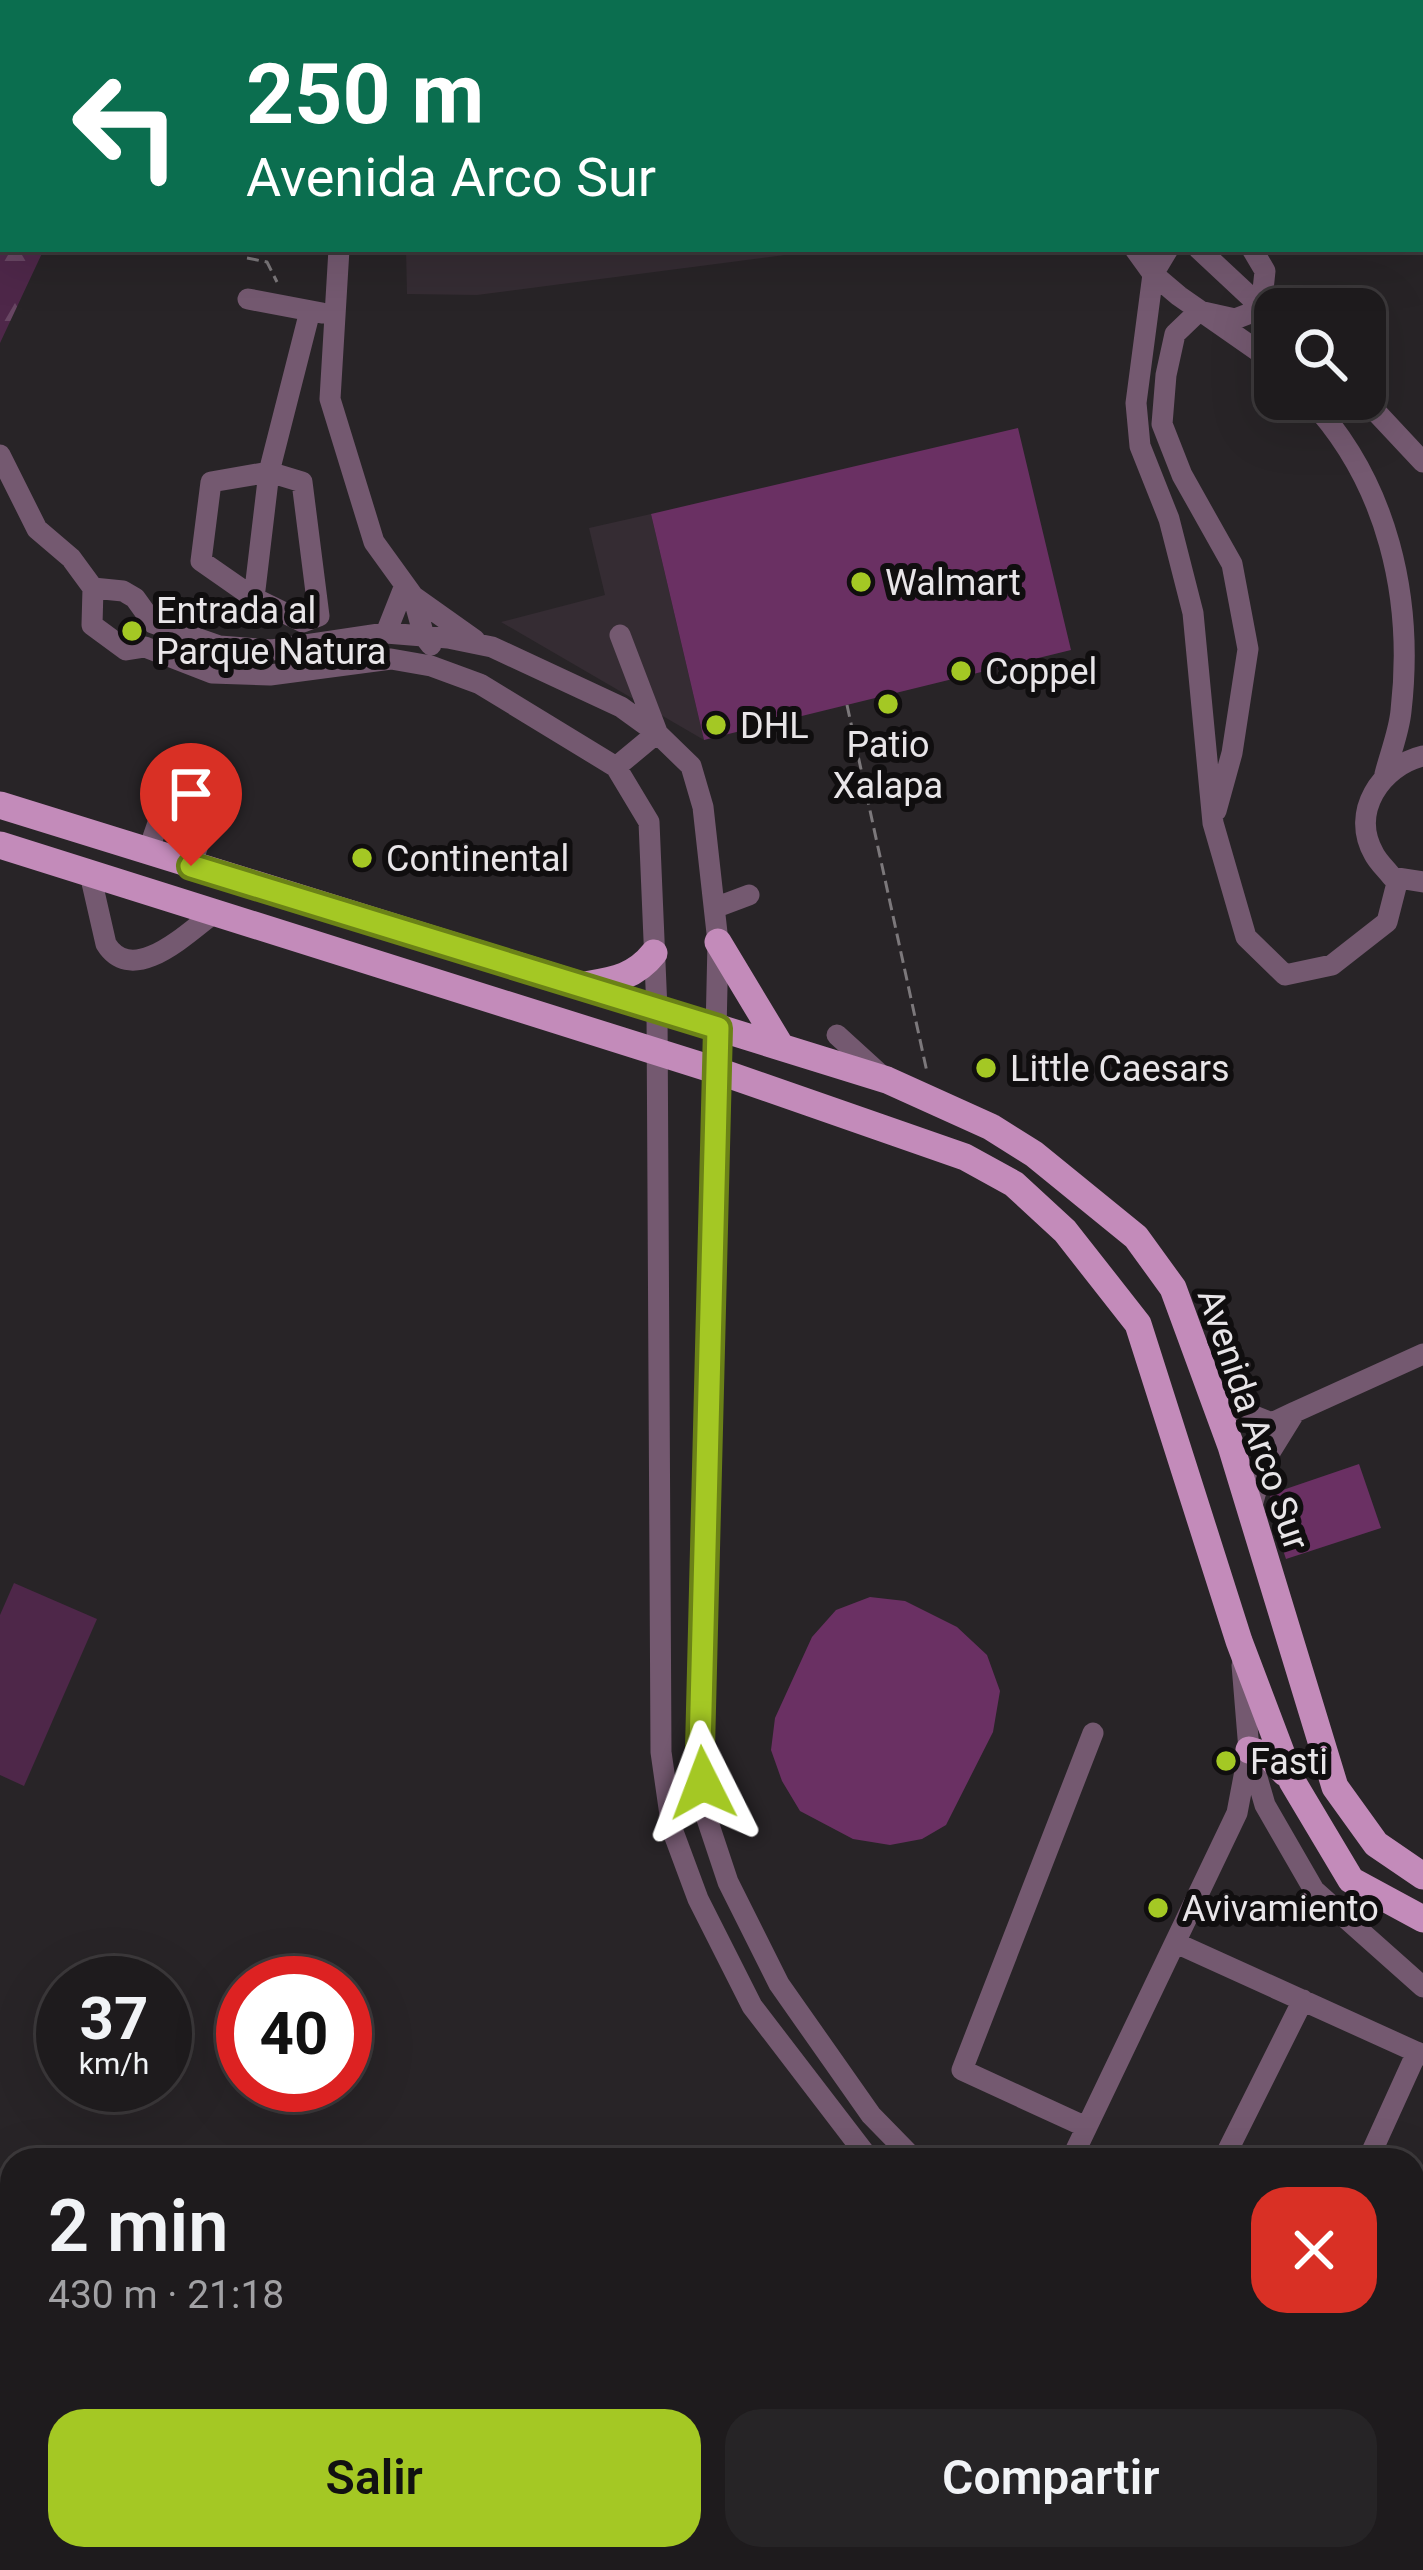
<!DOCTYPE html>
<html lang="es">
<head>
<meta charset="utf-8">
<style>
  :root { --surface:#1e1b1d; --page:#262426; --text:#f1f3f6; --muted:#a1a1a4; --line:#3c393b; --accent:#a4c824 }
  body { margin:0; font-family:Roboto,sans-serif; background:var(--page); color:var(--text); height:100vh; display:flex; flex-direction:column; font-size:45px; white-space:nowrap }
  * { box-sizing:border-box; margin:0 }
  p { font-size:39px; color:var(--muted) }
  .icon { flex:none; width:66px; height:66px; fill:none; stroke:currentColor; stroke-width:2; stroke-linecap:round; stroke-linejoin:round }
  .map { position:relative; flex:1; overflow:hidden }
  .panel { position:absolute; left:0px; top:2148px; width:1425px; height:423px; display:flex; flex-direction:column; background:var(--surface); border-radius:36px 36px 0 0; box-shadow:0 12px 48px #0002,0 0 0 3px var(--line) }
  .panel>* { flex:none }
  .guide { position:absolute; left:0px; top:0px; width:1425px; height:252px; box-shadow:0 12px 48px #0002,0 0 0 3px var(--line); background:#0b6e4f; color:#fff; overflow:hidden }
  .fabs { position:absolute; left:1254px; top:288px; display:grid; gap:24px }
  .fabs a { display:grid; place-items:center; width:132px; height:132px; border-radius:24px; background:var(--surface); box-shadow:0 12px 48px #0002,0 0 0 3px var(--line); font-size:60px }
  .speed { position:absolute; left:36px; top:1956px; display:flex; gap:24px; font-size:60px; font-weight:700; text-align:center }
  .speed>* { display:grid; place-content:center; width:156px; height:156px; border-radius:50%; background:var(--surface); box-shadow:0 12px 48px #0002,0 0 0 3px var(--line); line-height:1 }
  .speed small { font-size:30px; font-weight:400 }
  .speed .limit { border:18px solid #d22; background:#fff; color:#111 }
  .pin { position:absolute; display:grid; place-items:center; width:102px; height:102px; color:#fff; margin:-123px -51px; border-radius:50% 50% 50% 0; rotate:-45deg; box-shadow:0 0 12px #0007 }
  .pin .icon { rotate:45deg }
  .me { position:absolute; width:132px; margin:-66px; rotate:357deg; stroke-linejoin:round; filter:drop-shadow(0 0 9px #0008) }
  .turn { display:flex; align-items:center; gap:42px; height:252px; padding:0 48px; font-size:54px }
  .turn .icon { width:156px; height:156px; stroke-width:2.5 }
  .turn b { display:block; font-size:84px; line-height:102px }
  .round { display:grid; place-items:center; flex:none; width:126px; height:126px; border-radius:36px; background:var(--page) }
  .summary { display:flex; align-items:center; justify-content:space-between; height:204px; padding:0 48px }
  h1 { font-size:72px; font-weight:600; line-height:90px }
  .action { display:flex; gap:24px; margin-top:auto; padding:24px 48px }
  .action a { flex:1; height:138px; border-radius:36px; background:var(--accent); color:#111; font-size:48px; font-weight:600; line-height:138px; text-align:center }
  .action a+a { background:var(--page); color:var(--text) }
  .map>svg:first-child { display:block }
</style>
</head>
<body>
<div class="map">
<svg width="1423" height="2570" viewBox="0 0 1423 2570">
  <defs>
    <pattern id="forest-firs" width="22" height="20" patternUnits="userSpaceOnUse" patternTransform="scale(3)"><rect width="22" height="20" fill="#4e2749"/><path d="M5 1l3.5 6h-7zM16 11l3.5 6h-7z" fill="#684663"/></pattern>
  </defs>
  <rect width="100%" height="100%" fill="#282427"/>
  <path fill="#352c33" d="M419 0H935L936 3H418Z
    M406 249H831L477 295 407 294Z
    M651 514 704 740 501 622 605 595 589 528Z
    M0 2355 12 2363V2559H396L417 2570H0Z"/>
  <path fill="#4e2749" d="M14 1583 97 1619 24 1786 0 1775V1615Z"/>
  <path fill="url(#forest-firs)" d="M0 0 115 3H3V249H44L0 343Z"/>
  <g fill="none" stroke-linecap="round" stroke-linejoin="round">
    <path stroke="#22001f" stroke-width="36" d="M670 2559 682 2570"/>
  </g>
  <path fill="#6a3063" d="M1018 428 1071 650 704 740 651 514Z
    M1359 1464 1381 1528 1286 1559 1268 1505 1271 1494Z
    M870 1597 905 1601 957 1627 987 1655 1000 1691 993 1732 946 1825 922 1839 890 1845 853 1839 800 1811 782 1781 771 1750 775 1718 812 1637 836 1610Z"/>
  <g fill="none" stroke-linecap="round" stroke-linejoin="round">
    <path stroke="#7c787b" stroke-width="3" stroke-dasharray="12 6" stroke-linecap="butt" d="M247 258 267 262 277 282
      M847 705 927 1072
      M0 2516 12 2520
      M0 2534 12 2538
      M160 2570 163 2559
      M229 2570 232 2559"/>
    <path stroke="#745970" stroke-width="21" d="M336 0 337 3
      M772 0V3
      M1036 0V3
      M1064 0V3
      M298 3 299 0
      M366 3 367 0
      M339 249 330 399 374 542 413 596 424 636 431 645
      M1135 249 1153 274 1179 296 1275 363
      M1168 249 1153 274 1136 403 1140 446 1169 519 1193 613 1213 823 1246 937 1285 975 1332 965 1387 922 1398 879
      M1199 249 1275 320
      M248 299 322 313
      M1309 399C1388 483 1414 598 1401 711 1399 732 1390 754 1385 774
      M1364 399 1423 462
      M0 455 37 529 71 558 93 588
      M93 588 123 591 135 598 153 623 219 646 272 650 386 633 448 638 492 647 621 707 657 733 691 766 703 807 718 942 700 1749 706 1816 728 1882 779 1984 871 2115 915 2160
      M93 588 92 625 126 650 145 647 212 673 270 675 391 659 431 666 480 684 616 767 649 822 657 1010 661 1752 672 1829 698 1899 752 2006 870 2160
      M413 596 475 640
      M254 598 269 472 211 482 201 561 254 598 303 622 319 616 302 482 269 472 310 311
      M386 633 405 585
      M620 635 657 732
      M1423 756C1381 766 1350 812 1374 854 1378 862 1387 870 1392 877L1423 882
      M616 767 657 733
      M1216 811 1232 753 1248 649 1232 564 1182 475 1162 424 1166 375 1175 334 1199 311 1235 319 1261 309 1265 271 1252 249
      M148 852 179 762C197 759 210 762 220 779L191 866
      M90 874 106 944C133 987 187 933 214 913
      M717 907 749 895
      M837 1035 882 1076
      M1214 1400 1272 1423 1295 1412 1264 1462 1250 1513
      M1295 1412 1423 1354
      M1242 1665 1249 1750 1265 1805 1314 1890 1423 1987
      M1176 1943 1423 2055
      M1086 2127 962 2070 1093 1733
      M1071 2160 1237 1813 1249 1750
      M1223 2160 1303 2000
      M1368 2160 1417 2052
      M1413 2359 1423 2336
      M0 2395 12 2400
      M1413 2527 1423 2519
      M1013 2559 1014 2570
      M1264 2559 1272 2570
      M33 2570 37 2559
      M1359 2570 1373 2559"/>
    <path stroke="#c38bba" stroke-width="27" d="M0 805 887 1080 991 1127 1034 1154 1136 1237 1173 1288 1231 1446 1335 1787 1376 1844 1423 1876
      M0 845 718 1071 965 1157 1014 1184 1065 1231 1138 1324 1239 1641 1292 1781 1351 1880 1423 1919
      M718 942 780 1045
      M585 985C614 980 635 977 654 953
      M1249 1750 1269 1756 1285 1773"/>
  </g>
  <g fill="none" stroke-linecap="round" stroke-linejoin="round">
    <g stroke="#6b8217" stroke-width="30">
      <path id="route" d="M191 866 718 1028 700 1749 703 1783"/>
    </g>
    <use href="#route" stroke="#a4c824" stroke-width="21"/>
  </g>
  <g fill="#a4c824" stroke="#100e0f" stroke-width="4.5">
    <circle cx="861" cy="582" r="12"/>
    <circle cx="132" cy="631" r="12"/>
    <circle cx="961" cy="671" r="12"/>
    <circle cx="888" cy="704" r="12"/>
    <circle cx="716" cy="725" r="12"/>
    <circle cx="362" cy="858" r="12"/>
    <circle cx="986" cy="1068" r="12"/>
    <circle cx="1226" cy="1761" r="12"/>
    <circle cx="1158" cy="1908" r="12"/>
  </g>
  <g text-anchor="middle" stroke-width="12" stroke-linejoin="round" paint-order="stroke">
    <g font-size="36" fill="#e8e5e8" stroke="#100e0f" text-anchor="start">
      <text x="885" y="595">Walmart</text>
      <text x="156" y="623">Entrada al<tspan x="156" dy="41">Parque Natura</tspan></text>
      <text x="985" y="684">Coppel</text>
      <text x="740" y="738">DHL</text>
      <text x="888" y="757" text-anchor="middle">Patio<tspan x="888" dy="41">Xalapa</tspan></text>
      <text x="386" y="871">Continental</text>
      <text x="1010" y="1081">Little Caesars</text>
      <text x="1250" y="1774">Fasti</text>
      <text x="1182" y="1921">Avivamiento</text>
    </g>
    <g font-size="36" fill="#e8e5e8" stroke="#100e0f">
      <text transform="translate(1254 1419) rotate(71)" y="13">Avenida Arco Sur</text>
    </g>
  </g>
</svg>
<div class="fabs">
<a><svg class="icon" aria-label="search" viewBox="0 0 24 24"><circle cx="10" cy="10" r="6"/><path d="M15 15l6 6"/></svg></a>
</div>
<div class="speed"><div>37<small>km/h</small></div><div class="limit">40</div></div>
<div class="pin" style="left:191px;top:866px;background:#d93025"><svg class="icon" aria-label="arrive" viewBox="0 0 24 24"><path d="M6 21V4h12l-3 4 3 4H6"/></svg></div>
<svg class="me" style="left:703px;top:1783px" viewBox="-20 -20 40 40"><path d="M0-17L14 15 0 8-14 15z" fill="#a4c824" stroke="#fff" stroke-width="4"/></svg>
<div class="guide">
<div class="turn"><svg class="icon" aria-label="left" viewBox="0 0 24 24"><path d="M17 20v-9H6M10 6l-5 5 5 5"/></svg><div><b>250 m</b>Avenida Arco Sur</div></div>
</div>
<section class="panel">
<div class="summary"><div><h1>2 min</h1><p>430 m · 21:18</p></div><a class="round" style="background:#d93025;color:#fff"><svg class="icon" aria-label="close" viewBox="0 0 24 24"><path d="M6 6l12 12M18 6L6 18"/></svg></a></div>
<div class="action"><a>Salir</a><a>Compartir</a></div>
</section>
</div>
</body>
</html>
